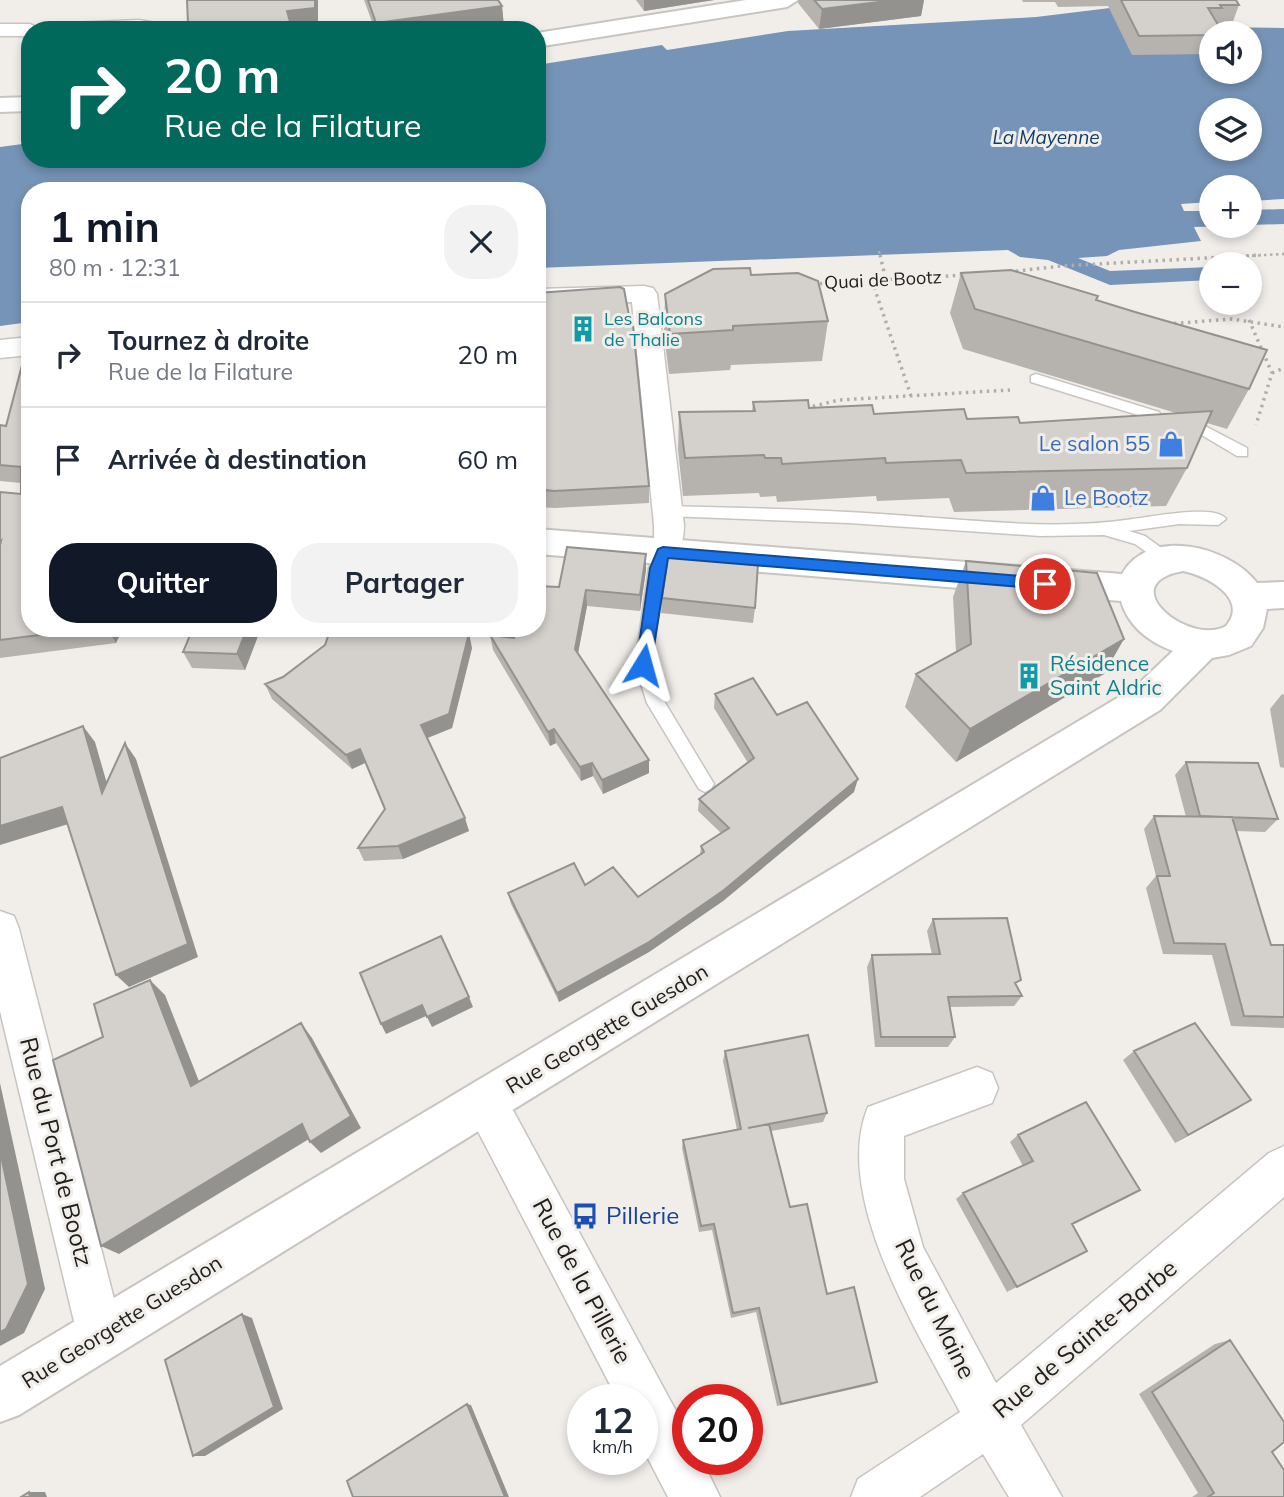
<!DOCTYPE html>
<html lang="fr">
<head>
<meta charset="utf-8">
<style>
  :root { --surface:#fff; --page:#f2f2f3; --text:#1f2937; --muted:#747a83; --line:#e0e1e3; --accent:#111827 }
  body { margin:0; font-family:Mulish,sans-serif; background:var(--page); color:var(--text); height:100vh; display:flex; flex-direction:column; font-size:26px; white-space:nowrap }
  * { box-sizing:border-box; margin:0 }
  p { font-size:23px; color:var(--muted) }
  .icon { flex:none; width:38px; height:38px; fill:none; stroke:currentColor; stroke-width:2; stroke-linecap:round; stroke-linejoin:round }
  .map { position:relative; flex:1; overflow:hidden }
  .details { position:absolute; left:21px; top:182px; width:525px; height:455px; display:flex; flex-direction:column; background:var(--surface); border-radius:28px; box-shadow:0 4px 10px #0003 }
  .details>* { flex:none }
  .banner { position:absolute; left:21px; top:21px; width:525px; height:147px; border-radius:28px; box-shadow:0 4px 10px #0003; background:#00695c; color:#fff; overflow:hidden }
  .tools { position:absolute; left:1199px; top:21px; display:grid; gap:14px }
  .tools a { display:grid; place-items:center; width:63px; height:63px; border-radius:50%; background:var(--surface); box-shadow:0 4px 10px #0003; font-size:35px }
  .speed { position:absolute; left:567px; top:1384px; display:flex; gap:14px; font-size:35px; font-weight:700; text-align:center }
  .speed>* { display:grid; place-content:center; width:91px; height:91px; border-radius:50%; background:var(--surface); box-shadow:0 4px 10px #0003; line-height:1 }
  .speed small { font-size:18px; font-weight:400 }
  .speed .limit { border:10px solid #d22; background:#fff; color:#111 }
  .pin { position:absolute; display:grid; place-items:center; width:60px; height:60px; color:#fff; margin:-30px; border:4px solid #fff; border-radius:50%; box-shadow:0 2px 7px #0007 }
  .me { position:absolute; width:77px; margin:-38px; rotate:8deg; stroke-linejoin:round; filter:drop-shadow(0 0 5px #0008) }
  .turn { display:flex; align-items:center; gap:24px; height:147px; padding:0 28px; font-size:32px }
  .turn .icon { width:91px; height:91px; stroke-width:2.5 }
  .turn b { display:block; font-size:49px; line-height:60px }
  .round { display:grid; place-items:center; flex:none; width:74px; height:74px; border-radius:28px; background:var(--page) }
  .headline { display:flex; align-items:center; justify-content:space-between; height:119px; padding:0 28px }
  h1 { font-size:42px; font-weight:700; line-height:52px; color:var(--accent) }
  .button { display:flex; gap:14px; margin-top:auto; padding:14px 28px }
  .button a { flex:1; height:80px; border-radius:28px; background:var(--accent); color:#fff; font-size:28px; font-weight:700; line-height:80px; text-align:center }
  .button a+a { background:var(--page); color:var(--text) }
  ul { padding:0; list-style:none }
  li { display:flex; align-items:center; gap:21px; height:105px; padding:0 28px; border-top:2px solid var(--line) }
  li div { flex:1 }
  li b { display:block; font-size:26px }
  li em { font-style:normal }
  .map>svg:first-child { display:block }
</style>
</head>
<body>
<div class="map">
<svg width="1284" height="1497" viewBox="0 0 1284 1497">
  <rect width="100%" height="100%" fill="#f1eeea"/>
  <path fill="#7694b7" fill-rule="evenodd" d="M1110 8 1211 54V72H1250V33H1211L1201 27 1284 28V199L1250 201V187H1211V202L1181 204 1184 211H1211V226H1231L1194 227 1201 241 1119 250 1107 256 1078 258 1110 271 1211 267V280L1110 285 1048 260 1020 257 1008 250 537 268V191H30V322L0 326V147L30 143V159H537V65L662 45 667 50 788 31 1036 17ZM1211 110H1250V149H1211Z
    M1284 209V224L1250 225V210Z"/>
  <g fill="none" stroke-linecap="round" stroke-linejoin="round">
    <g stroke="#c8c5c1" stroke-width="3">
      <path id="lane" d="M1036 374 1159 412 1161 415 1154 420 1031 382V376Z
        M1205 426 1247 448V456H1237L1200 434 1198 431Z
        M667 506C743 508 819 509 895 515 974 520 1055 531 1133 519 1151 517 1215 504 1226 519L1218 525 1179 524 1129 531 1145 536 1171 555 1173 559 1165 565 1135 544 1104 535 1040 536 849 523 667 516 659 511Z
        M663 546 671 552 665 568 651 665 661 696 714 784 711 789 705 792 699 789 647 703 635 665 649 568 658 548Z"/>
    </g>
    <g stroke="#c8c5c1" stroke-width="3">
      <path id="street" d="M139 20 172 26 175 30H30V36H0V24H30L39 28 48 24Z
        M644 286 653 288 657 294 684 525C684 539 681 548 674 560L663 564 652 560 647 552 654 539V525L632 302 537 305V289Z
        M30 337V355L0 358V340Z
        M0 911 14 916 19 929 123 1334 117 1351 100 1357 83 1351 77 1334 0 1011Z
        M977 1067 992 1073 998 1088 992 1103 904 1136V1179L923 1247 996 1383 1269 1153 1284 1146V1197L1021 1425 1062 1497H1009L983 1454 920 1497H851L858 1479 960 1412C919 1334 831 1196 868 1107Z
        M486 1082 501 1088 688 1433V1460H702L720 1497H668L642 1447V1400H618L471 1118 465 1103 471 1088Z"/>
    </g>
    <g stroke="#c8c5c1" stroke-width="4">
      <path id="secondary" d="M746 0H798L787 7 537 47V33Z
        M30 97V111L0 112V98Z
        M537 529 1122 574C1149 526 1229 546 1257 583L1284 582V608L1267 609 1263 628 1251 646 1229 655 1212 658 1160 710 19 1415 0 1422V1366L1134 688 1173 651C1149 642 1128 626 1121 601L537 554ZM1183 571C1205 575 1250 598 1226 626 1190 647 1111 584 1183 571Z"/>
    </g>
    <path stroke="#b0aeaa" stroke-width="2.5" stroke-dasharray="2.5 3.5" stroke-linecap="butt" d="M879 251 880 257
      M1228 257 1284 254"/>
    <path stroke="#b0aeaa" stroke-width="3.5" stroke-dasharray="2.5 4.5" stroke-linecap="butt" d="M880 255 886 280
      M1009 272 1061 266 1261 255
      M872 281 911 396
      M813 284 965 275
      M1249 320 1272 373 1256 425
      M1167 324 1232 319 1284 327
      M1272 373 1284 368
      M806 408 839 400 1010 390"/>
    <use href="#lane" fill="#fff" fill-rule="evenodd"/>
    <use href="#street" fill="#fff" fill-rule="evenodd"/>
    <use href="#secondary" fill="#fff" fill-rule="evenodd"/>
  </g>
  <path fill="#b6b3af" d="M364 0H498L502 6 504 27 487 30H375Z
    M636 0H714L644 11Z
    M798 0H924L921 16 819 29 798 3Z
    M1022 0H1236L1239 5 1232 24H1218L1211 33V54L1132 55 1108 6 1058 7 1055 2H1023Z
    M961 273 1096 300 1249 389 1227 429 1207 423 1187 468 1166 506 954 512 949 498 877 501 876 496 777 502 776 496 760 497 759 493 683 496 678 450 679 412 752 411 753 402 874 414 1020 423 1176 413 963 349 950 313Z
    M751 275 828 321 822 361 731 365 730 370 669 374 664 334 665 294Z
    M537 293 649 486V503L555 508 537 507Z
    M30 354V628H123L116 643 0 658V492L21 494V483L0 481V425L6 426Z
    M646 554V570L640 611 587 606 578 653 649 760V773L603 794 593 776 581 781 556 743 550 746 493 650 490 635 514 638 559 587Z
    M966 561 1104 674 956 762 905 707 916 674 956 652 953 597Z
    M662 598 755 608 753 623 661 613Z
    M193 628H261L245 670 192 668 183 652Z
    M442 630 472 648 452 728 427 738 469 831 403 859 364 861 358 848 385 810 365 763 352 769 272 699 265 684 283 677 325 645Z
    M715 694 777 715 854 792 723 901 649 952 559 1002 511 904 508 893 585 885 638 897 700 855 701 846 721 833 698 811 699 799 748 763 714 708Z
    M1282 694 1284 695V768L1280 767 1270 709Z
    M1186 762 1278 819 1265 832 1236 831 1271 945H1284V1028L1231 1026 1212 955 1163 954 1146 888 1156 876 1144 829 1154 816 1186 817 1175 775Z
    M933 919 1016 986 1022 996 1014 1006 950 1007 955 1037 948 1047H875L867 967 872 955H932L927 931Z
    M725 1051 827 1113 823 1122 771 1131 790 1207 827 1294 877 1382 871 1385 777 1406 756 1312 731 1318 712 1230 699 1232 682 1148 683 1140 737 1130 723 1061Z
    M1134 1051 1237 1109 1175 1143 1123 1060Z
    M1018 1135 1128 1197 1072 1224 1087 1251 1007 1292 956 1199 963 1193 1023 1166 1010 1142Z
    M1230 1340 1272 1452 1284 1497H1192L1198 1493 1139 1394 1215 1344Z"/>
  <path fill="#94928f" d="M315 0H318V21L290 25 287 11Z
    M644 0H714L644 11Z
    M895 0H924L921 16 819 29 822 9Z
    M502 6 504 27 487 30H377L376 23Z
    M291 25 292 30H269V28Z
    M646 554V570L640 611V595Z
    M586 590 587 606 576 664 575 649Z
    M107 628H123L116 643Z
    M247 628H261L245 670 237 654Z
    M469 633 472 648 452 728 425 739 421 725Z
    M1124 639 1104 674 956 762 970 729Z
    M83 726 95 742 114 808 102 793Z
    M554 729 556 743 550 746 548 732Z
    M125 743 136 759 198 957 129 987 116 975Z
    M360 749 365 763 352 769 346 755Z
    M649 760V773L603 794 602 780Z
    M592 763 593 776 581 781 580 767Z
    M858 779 854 792 723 901 649 952 559 1002 557 993Z
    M62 807 75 822 0 845V826Z
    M465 818 469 831 403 859 398 846Z
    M150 980 165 995 206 1099 191 1086Z
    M469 997 473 1007 432 1027 427 1017Z
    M422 1005 426 1016 386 1034 381 1024Z
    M301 1023 312 1038 361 1128 321 1153 310 1142Z
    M0 1083 45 1289 24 1333 0 1346Z
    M1251 1100 1237 1109 1175 1143 1188 1135Z
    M302 1124 314 1136 119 1254 101 1246Z
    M1140 1190 1128 1197 1061 1230 1072 1224Z
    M242 1314 252 1318 283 1409 205 1456H193Z
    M467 1404 471 1405 509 1497H505Z
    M29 1492H45L47 1497H30Z"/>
  <path fill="#d4d0cc" stroke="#94928f" stroke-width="2" d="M187 0H315V8L287 11 291 25 269 28V30H73L74 28 188 24Z
    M368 0H498L502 6 376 23Z
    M814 0H895L822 9Z
    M1121 0H1236L1239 5H1220L1222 8H1208L1223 33H1211V35L1139 36Z
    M750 268 751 275 798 273 818 281 828 321 733 326V330L670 334 665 294 713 269Z
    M1011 270 1098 296 1096 300 1135 312 1267 350 1249 389 975 309 961 273Z
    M620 287 624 289 629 316H632L649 486 554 491 537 489V293Z
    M25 354H30V628H94L0 640V545L1 541 0 542V492L21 494V467L0 465V425L6 426Z
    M808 400 809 408 872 405 874 414 964 409 967 419 1018 417 1020 423 1212 411 1187 468 966 473 961 460 886 463 885 458 782 464 781 458H765L764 455 685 458 679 412 755 411 753 402Z
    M567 547 646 554 640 595 586 590 575 649 649 760 602 780 592 763 580 767 554 729 548 732 490 635 514 638 516 628H537V586L559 587Z
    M668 556 758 564 755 608 662 598Z
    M966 561 1097 573 1124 639 970 729 916 674 971 644Z
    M193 628H247L237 654 183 652Z
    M331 628H435L434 629 469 633 449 714 421 725 465 818 398 846 358 848 385 809 360 749 346 755 265 684 283 677 325 645Z
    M753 678 777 715 807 702 858 779 724 890 649 942 557 993 508 893 574 863 585 885 613 867 638 897 704 852 701 846 729 828 699 799 754 758 715 694Z
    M83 726 102 793 125 743 188 944 116 975 62 807 0 826V758Z
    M1186 762 1258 763 1278 819 1200 816Z
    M1154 816 1232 817 1271 945H1284V1017L1244 1016 1225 944 1174 943 1157 876H1170Z
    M1007 918 1021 980 1015 983 1022 996 948 997 955 1037H881L872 955 940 954 933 919Z
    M441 936 469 997 427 1017 422 1005 381 1024 360 973Z
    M150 980 191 1086 301 1023 351 1116 310 1142 302 1124 101 1246 53 1060 103 1037 94 1004Z
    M1195 1023 1251 1100 1188 1135 1134 1051Z
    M808 1035 827 1113 748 1128 769 1124 790 1207 807 1204 827 1294 854 1287 877 1382 781 1404 759 1308 733 1313 714 1224 701 1226 683 1140 741 1129 725 1051Z
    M1086 1102 1140 1190 1072 1224 1087 1251 1017 1287 963 1193 1033 1161 1018 1135Z
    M0 1151 28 1284 6 1329 0 1332Z
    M242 1314 274 1407 193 1456 165 1360Z
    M1230 1340 1284 1422V1442L1272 1452 1284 1470V1497H1208L1214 1493 1152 1392Z
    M467 1404 505 1497H353L347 1481Z
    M29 1492 30 1497H21Z"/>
  <path fill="#1a73e8" stroke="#114b97" stroke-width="2" d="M663 547 1045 578 1052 584 1045 589 668 558 651 665 643 671 636 665 650 568 658 549Z"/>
  <defs>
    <g id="building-bare" transform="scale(2.1)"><path d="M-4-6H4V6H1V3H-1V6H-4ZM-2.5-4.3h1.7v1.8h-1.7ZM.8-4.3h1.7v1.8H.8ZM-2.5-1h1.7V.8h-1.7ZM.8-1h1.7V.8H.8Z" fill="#0f9aa8" stroke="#f1eeea" stroke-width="2.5" paint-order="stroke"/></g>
    <g id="shop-bare" transform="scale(2.1)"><path d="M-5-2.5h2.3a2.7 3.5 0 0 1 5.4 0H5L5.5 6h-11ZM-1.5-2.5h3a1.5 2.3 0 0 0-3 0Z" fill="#3f7fe0" stroke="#f1eeea" stroke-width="2.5" paint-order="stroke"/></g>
    <g id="bus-bare" transform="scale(2.1)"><path d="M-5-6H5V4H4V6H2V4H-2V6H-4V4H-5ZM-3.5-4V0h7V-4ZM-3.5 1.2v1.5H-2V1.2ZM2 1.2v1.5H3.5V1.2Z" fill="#1a4fb4" stroke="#f1eeea" stroke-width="2.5" paint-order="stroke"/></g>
  </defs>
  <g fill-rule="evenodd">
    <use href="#building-bare" x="583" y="329"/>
    <use href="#shop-bare" x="1171" y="444"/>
    <use href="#shop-bare" x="1043" y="498"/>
    <use href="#building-bare" x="1029" y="676"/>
    <use href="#bus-bare" x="585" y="1216"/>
  </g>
  <g text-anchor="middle" stroke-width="6" stroke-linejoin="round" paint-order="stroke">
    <g font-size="18" fill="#21201e" stroke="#f1eeea">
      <text transform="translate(883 280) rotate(-3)" y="6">Quai de Bootz</text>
    </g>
    <g font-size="18" fill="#0d838f" stroke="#f1eeea" text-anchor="start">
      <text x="604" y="325">Les Balcons<tspan x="604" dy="21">de Thalie</tspan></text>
    </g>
    <g font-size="19" font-style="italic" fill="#0f3d6a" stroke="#f1eeea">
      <text x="1046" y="144">La Mayenne</text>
    </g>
    <g font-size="21" fill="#366cbe" stroke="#f1eeea" text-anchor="end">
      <text x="1150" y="451">Le salon 55</text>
      <text x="1064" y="505" text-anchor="start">Le Bootz</text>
    </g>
    <g font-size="21" fill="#0d838f" stroke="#f1eeea" text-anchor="start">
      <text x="1050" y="671">Résidence<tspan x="1050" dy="24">Saint Aldric</tspan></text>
    </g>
    <g font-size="21" fill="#21201e" stroke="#f1eeea">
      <text transform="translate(607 1029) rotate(-31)" y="7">Rue Georgette Guesdon</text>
      <text transform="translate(122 1322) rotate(-32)" y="7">Rue Georgette Guesdon</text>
    </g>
    <g font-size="24" fill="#21201e" stroke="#f1eeea">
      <text transform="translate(56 1152) rotate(76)" y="8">Rue du Port de Bootz</text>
      <text transform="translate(582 1281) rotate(62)" y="8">Rue de la Pillerie</text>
      <text transform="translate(935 1309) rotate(64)" y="8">Rue du Maine</text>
      <text transform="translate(1085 1339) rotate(-40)" y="8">Rue de Sainte-Barbe</text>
    </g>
    <g font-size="24" fill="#164399" stroke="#f1eeea" text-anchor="start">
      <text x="606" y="1224">Pillerie</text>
    </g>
  </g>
</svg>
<div class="tools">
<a><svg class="icon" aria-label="sound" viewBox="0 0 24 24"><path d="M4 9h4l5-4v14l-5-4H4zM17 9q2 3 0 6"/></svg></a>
<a><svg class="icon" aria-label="layers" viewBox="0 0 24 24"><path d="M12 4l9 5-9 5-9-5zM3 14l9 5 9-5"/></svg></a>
<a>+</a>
<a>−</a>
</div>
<div class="speed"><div>12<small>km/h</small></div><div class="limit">20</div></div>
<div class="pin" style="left:1045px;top:584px;background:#d93025"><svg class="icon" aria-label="arrive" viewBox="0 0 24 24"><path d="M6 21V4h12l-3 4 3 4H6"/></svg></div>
<svg class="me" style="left:643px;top:665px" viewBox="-20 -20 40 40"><path d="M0-17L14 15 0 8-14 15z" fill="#1a73e8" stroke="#fff" stroke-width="4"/></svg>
<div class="banner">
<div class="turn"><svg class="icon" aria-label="right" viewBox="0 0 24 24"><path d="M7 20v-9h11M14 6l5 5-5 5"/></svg><div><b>20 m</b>Rue de la Filature</div></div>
</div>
<section class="details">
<div class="headline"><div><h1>1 min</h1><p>80 m · 12:31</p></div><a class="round"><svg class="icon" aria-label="close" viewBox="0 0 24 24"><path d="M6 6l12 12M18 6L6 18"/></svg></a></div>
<ul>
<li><svg class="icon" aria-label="right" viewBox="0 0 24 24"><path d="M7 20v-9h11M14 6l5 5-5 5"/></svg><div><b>Tournez à droite</b><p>Rue de la Filature</p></div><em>20 m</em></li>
<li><svg class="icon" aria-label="arrive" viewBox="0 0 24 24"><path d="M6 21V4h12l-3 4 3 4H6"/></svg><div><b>Arrivée à destination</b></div><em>60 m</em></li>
</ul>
<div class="button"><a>Quitter</a><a>Partager</a></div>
</section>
</div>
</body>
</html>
